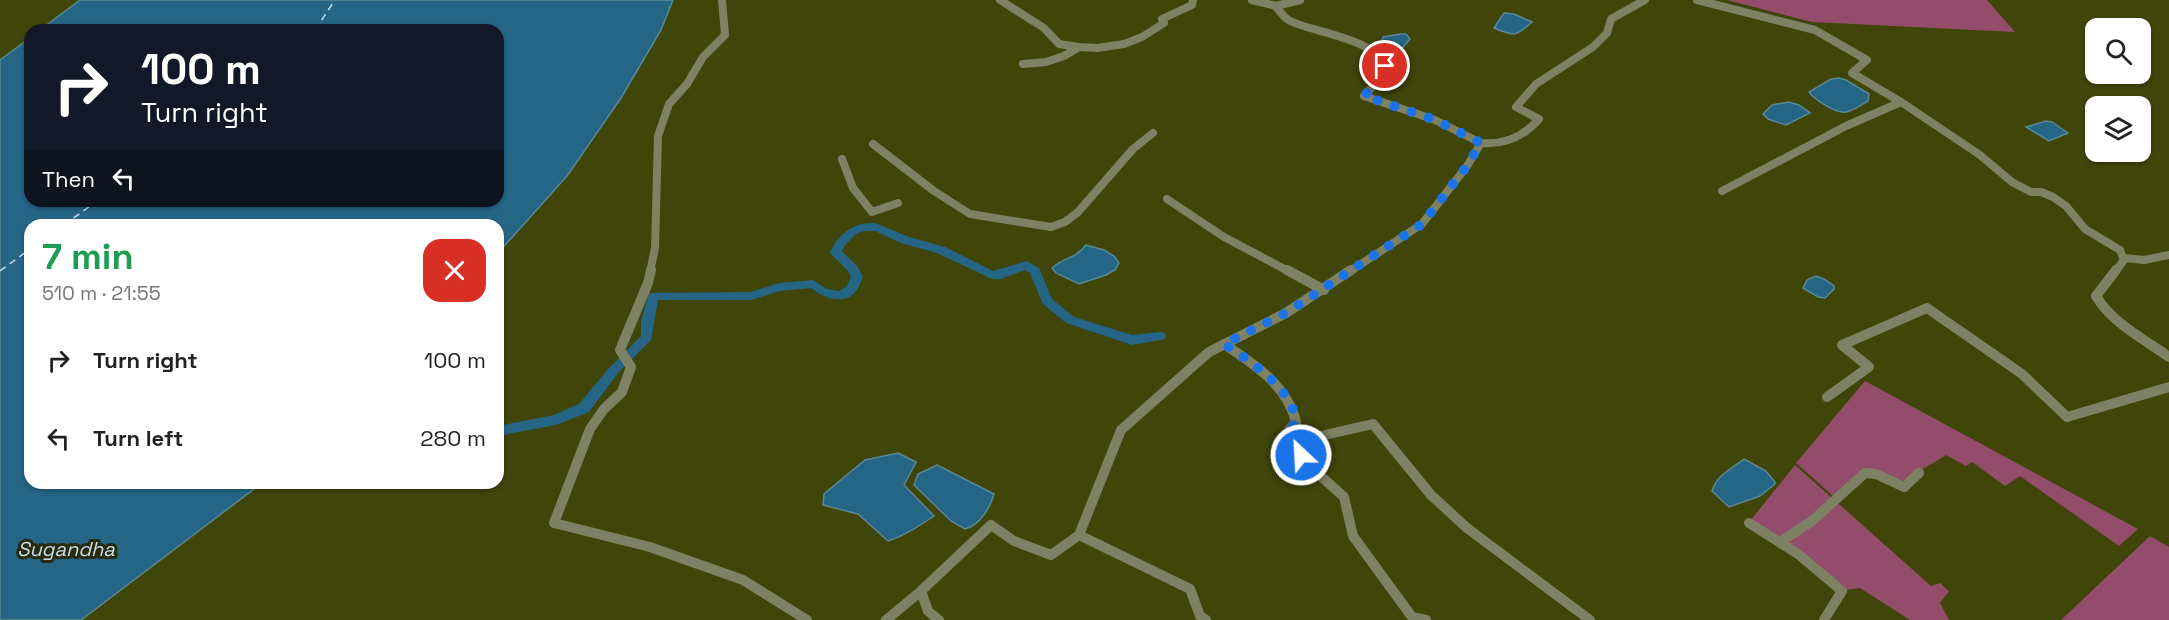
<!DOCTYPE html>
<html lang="en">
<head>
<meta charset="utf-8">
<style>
  :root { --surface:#fff; --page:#f2f2f2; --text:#222; --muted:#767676 }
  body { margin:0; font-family:"Space Grotesk",sans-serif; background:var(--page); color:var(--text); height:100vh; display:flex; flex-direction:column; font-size:22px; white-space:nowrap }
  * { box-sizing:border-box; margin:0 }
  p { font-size:20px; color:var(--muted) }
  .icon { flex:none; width:33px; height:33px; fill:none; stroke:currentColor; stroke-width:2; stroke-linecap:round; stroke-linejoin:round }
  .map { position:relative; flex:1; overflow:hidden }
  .sheet { position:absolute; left:24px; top:219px; width:480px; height:270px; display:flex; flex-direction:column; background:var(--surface); border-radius:18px; box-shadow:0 2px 4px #0004 }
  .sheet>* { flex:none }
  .hud { position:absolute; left:24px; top:24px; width:480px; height:183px; border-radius:18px; box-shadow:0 2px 4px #0004; background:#111827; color:#fff; overflow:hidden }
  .fabs { position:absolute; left:2085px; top:18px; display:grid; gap:12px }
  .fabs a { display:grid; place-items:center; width:66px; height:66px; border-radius:12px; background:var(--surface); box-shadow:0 2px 4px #0004; font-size:30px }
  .pin { position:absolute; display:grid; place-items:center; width:51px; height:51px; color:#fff; margin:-26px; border:3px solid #fff; border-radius:50%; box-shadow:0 2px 6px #0007 }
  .me { position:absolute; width:66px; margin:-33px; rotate:335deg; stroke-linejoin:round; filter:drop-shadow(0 0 4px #0008) }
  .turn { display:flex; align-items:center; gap:21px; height:126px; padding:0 18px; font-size:27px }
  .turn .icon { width:78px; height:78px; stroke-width:2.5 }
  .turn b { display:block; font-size:42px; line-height:51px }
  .then { display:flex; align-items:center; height:57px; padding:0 18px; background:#0003; gap:12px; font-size:22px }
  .round { display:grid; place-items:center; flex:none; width:63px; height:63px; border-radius:18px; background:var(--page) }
  .summary { display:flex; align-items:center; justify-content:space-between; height:102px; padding:0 18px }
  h1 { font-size:36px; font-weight:600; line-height:45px; color:#1e9e55 }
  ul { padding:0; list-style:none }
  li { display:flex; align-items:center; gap:18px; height:78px; padding:0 18px }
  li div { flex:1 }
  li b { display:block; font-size:22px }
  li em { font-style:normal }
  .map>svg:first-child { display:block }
</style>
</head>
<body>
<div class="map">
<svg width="2169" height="620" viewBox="0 0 2169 620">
  <rect width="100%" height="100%" fill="#40450a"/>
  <path fill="#934d6a" d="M1727 0H1987L2015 32 1812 22Z
    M1865 381 2138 529 2119 546 2020 476 2005 486 1972 462 1966 466 1946 455C1930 466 1915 472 1901 482L1867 468 1833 496 1796 463Z
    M1795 465 1931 586 1940 583 1949 591 1940 603 1949 620H1910L1860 588 1844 590 1750 521Z
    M2150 536 2169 547V620H2061Z"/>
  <path fill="#256586" stroke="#5a8894" stroke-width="1.5" d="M80 0H673L661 30 621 98 567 176 498 253V225H30V483H262L81 620H0V60L30 38V201H498V30H40Z
    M1504 13 1514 14 1532 22C1516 36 1515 37 1494 28Z
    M1401 34H1406L1410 39 1400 51H1388L1380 47 1383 37Z
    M1839 78 1846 80 1869 94 1868 101C1861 105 1853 111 1846 112 1836 114 1814 99 1809 92L1831 79Z
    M1789 102 1799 105 1810 113 1786 125 1768 119 1763 114 1772 105Z
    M2046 121 2052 122 2068 133 2049 141 2026 127Z
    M1086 245 1104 250 1114 256 1119 263 1115 270 1106 275 1079 284 1056 273 1052 268C1063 257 1074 260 1086 245Z
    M1816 276 1824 279 1834 286V289L1825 298 1818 297 1803 288 1807 280Z
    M898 453 916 462 904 485 934 516C919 526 906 535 888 541L858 514 823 505 824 494 865 460Z
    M1744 459 1766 471 1775 482V484L1760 496 1729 507 1712 491C1717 475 1731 469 1744 459Z
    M937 465 994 494C990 508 980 525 965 529L951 521 914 485 918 474Z"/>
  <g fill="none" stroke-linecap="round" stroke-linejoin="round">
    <path fill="#256586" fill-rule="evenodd" d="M875 223 909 237 945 247 993 271 1027 261 1039 268 1052 299 1074 317 1132 335 1160 332 1164 333 1166 336 1164 339 1160 340 1132 345 1066 323 1043 304 1030 273 1025 270 1000 279H992L937 253 901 243 875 231H863L855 235 846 244 842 251 857 266 863 277C861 281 859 287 856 291 845 306 823 298 811 288L780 291 751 300H658L651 340 618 373 589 412 556 425 498 436V426L554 415 579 404 610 367 641 336V321L649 293 751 292 779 283 813 280 827 289 839 291 846 287 851 277 848 271 832 255 830 252C839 233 854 222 875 223Z"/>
    <path stroke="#c6dfee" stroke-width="1.5" stroke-dasharray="7 5" stroke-linecap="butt" d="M315 30 335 0
      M64 225 97 201
      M0 271 30 249"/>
    <path stroke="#7e8264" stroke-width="8" d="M1000 0 1044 28 1059 44 1079 47
      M1252 0 1276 6 1300 0
      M1697 0 1815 30 1867 60 1852 73 1901 102 1846 126 1722 191
      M1276 7C1280 11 1284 18 1290 21 1314 33 1385 39 1385 73L1364 96 1435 120 1481 143 1467 166 1422 224 1349 272
      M1023 64 1046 62 1064 56 1079 47 1097 48 1124 44 1142 37 1164 23 1162 19 1192 5 1193 0
      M1901 102 1980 155 2012 182 2031 192H2041L2053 197 2066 206 2085 229 2120 250 2124 260 2115 272
      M1481 143C1504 145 1524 136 1539 119L1516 107 1536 84 1593 47 1607 33 1611 19 1645 0
      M873 144 934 191 970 214 1051 227 1065 222 1078 212 1133 149 1153 133
      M842 159 853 188 872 212 898 203
      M1167 199 1224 237 1290 272
      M2124 258 2144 260 2169 255
      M650 272 655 248 658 136 669 104 687 84 703 57 725 35 722 0"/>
    <path stroke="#7e8264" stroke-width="10" d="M651 270 648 283 620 350 631 367 622 392 604 409 590 429 554 523 650 547 743 580 807 620
      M1287 270 1324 290
      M2116 270 2096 296C2112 323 2144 339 2169 357
      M1224 344C1254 364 1287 385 1296 422L1289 430V439L1314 470 1344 497 1353 536 1412 617 1426 620
      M1827 397 1869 367 1842 345 1927 308 2022 374 2067 417 2169 387
      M1289 430 1316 437 1373 424 1431 495 1467 528 1590 620
      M1749 523 1798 554 1842 591 1824 620
      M1780 542 1812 521 1865 473 1876 474 1904 487 1919 473
      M921 591 928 611 939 620
      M886 620 921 591 991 525 1014 541 1051 555 1079 535
      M1206 620 1200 616 1190 589 1079 535 1121 430 1209 352 1286 313 1351 270"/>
  </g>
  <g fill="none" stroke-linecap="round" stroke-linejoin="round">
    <path stroke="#1a73e8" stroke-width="10" stroke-dasharray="0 18" d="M1301 455 1288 439 1289 430 1296 422C1293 389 1249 360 1224 344L1286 313 1422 224 1467 166 1481 143 1435 120 1364 96 1385 73V66"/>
  </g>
  <g text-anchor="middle" stroke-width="6" stroke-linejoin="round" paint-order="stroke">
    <g font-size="20" font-style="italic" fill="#c6dfee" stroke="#272a0b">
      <text x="66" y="556">Sugandha</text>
    </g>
  </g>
</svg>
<div class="fabs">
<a><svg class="icon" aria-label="search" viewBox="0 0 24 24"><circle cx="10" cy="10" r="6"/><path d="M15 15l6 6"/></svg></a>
<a><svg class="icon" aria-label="layers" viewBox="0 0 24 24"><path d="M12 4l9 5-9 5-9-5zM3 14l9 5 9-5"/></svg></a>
</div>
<div class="pin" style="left:1385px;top:66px;background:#d93025"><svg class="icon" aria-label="arrive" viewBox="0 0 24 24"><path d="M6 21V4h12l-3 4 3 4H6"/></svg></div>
<svg class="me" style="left:1301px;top:455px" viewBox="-20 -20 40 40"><circle r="17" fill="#1a73e8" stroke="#fff" stroke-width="3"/><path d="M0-11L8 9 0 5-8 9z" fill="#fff"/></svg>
<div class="hud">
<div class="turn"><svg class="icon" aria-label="right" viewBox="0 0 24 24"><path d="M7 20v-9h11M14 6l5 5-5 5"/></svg><div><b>100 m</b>Turn right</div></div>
<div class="then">Then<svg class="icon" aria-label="left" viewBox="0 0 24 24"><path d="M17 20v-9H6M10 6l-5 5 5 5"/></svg></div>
</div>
<section class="sheet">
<div class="summary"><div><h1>7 min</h1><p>510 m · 21:55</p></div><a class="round" style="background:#d93025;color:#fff"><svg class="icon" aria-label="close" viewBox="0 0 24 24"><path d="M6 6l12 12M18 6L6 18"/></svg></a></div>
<ul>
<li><svg class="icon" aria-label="right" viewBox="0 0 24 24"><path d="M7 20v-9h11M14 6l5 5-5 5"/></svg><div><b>Turn right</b></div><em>100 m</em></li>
<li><svg class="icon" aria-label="left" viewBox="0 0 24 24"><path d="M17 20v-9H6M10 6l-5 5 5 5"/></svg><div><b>Turn left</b></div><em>280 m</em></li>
</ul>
</section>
</div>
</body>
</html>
